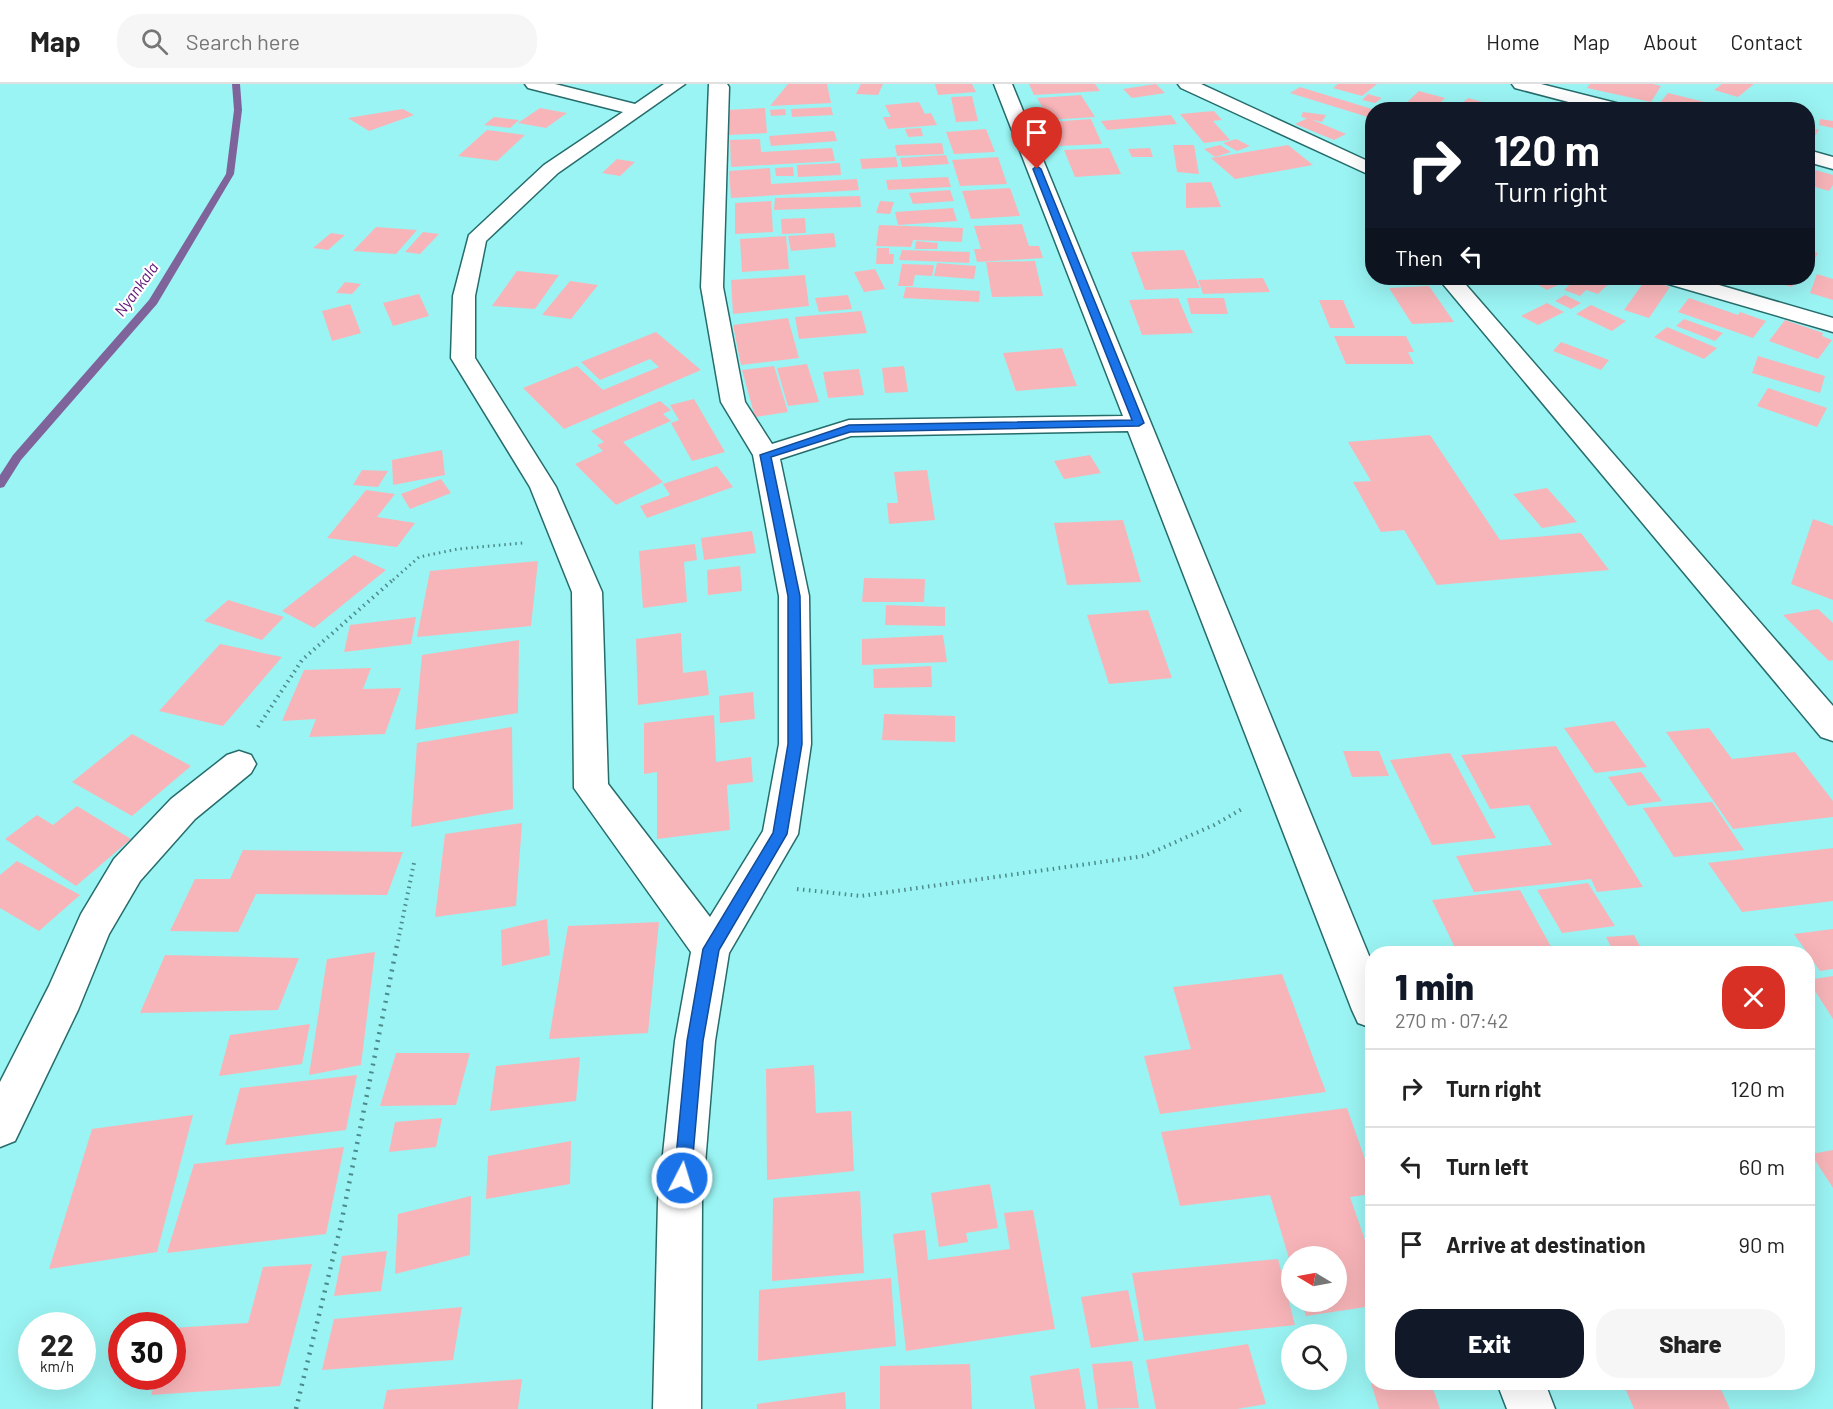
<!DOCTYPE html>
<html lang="en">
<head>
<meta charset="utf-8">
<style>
  :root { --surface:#fff; --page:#f6f6f6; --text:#222; --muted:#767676; --line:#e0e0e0; --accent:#111827 }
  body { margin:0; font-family:Barlow,sans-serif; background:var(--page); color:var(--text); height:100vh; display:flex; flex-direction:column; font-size:22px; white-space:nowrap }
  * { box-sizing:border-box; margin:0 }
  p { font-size:20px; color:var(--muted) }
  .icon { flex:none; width:33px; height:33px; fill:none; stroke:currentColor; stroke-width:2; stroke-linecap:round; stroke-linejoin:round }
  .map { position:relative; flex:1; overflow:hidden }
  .panel { position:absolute; left:1365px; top:862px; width:450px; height:444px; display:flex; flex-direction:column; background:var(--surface); border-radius:24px; box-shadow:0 6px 24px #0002 }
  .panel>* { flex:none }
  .guide { position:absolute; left:1365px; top:18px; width:450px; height:183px; border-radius:24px; box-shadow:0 6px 24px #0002; background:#111827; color:#fff; overflow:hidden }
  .needle { width:39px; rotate:280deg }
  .controls { position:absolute; left:1281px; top:1162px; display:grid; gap:12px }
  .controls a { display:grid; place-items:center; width:66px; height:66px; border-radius:50%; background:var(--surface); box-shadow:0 6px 24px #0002; font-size:30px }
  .speed { position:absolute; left:18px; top:1228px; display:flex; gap:12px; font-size:30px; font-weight:700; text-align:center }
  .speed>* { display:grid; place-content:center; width:78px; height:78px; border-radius:50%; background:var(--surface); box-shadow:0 6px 24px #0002; line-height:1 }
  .speed small { font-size:15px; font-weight:400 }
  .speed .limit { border:9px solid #d22; background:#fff; color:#111 }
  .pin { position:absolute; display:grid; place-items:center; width:51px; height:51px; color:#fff; margin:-62px -26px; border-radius:50% 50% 50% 0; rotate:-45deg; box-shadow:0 0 6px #0007 }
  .pin .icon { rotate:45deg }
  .me { position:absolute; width:66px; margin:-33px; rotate:5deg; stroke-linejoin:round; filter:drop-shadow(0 0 4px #0008) }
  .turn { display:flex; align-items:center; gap:21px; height:126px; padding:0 30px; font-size:27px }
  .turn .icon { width:78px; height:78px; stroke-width:2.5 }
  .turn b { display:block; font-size:42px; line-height:51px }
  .then { display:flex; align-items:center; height:57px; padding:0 30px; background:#0003; gap:12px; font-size:22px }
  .round { display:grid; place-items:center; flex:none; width:63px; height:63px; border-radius:24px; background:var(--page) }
  .overview { display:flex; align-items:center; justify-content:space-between; height:102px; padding:0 30px }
  h1 { font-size:36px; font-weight:800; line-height:45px; color:var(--accent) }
  .action { display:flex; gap:12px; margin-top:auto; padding:12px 30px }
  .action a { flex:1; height:69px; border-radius:24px; background:var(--accent); color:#fff; font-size:24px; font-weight:800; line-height:69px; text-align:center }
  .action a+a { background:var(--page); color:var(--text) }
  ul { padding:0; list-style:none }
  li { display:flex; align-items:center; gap:18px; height:78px; padding:0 30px; border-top:2px solid var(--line) }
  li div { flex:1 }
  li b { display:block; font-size:22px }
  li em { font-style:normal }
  header { display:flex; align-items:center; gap:36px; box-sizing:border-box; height:84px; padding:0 30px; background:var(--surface); border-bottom:2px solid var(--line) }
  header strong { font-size:28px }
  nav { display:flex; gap:33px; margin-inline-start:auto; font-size:21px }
  .search { width:420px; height:54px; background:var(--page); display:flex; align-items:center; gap:15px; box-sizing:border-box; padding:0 21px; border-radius:24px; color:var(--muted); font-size:22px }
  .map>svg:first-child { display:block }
</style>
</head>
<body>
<header>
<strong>Map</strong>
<div class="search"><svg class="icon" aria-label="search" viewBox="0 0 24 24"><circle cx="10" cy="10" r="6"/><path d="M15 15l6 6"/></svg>Search here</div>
<nav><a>Home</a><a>Map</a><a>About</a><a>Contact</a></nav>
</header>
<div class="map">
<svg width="1833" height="1325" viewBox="0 0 1833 1325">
  <rect width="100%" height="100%" fill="#9af4f3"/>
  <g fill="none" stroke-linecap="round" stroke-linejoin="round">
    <path fill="#7f649c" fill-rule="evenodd" d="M232 0H240L242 26 234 90 157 220 21 376 4 403 0 404V391L13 371 149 216 226 90 234 26Z"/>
  </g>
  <path fill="#f8b5b9" d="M788 0H827L831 19 770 22Z
    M861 0H883L878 11 856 10Z
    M935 0H972L976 8 938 11Z
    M1029 0H1095L1100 7 1034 11Z
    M1156 0 1165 9 1132 14 1123 5Z
    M1338 0H1377L1362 12 1333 4Z
    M1590 0H1653L1661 2 1651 18 1587 4Z
    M1722 0H1754L1738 13 1714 6Z
    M1300 3 1372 25V30L1368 33 1290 9Z
    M1419 7 1445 14 1433 26 1400 25Z
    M1668 9 1733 25V26H1681L1659 20Z
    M1368 10 1382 14 1375 19 1362 16Z
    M1081 11 1095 33 1050 36 1037 14Z
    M972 12 978 37 956 38 951 13Z
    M1468 14 1486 19 1479 26H1455Z
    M919 18 925 30 931 29 937 41 888 45 883 33H891L885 21Z
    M831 23 833 31 792 33 791 25Z
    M540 24 567 29 546 44 518 39Z
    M765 24 767 49 729 51 728 26Z
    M403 25 414 31 369 47 348 34Z
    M785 25 786 31 771 32 770 26Z
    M1214 27 1222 36 1213 37 1230 56 1204 59 1180 30Z
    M1303 28 1326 31 1322 38 1301 33Z
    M1171 31 1177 40 1107 46 1101 37Z
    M494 33 519 36 510 44 484 41Z
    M1308 34 1346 50 1334 56 1295 40Z
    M1091 35 1102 60 1059 62 1049 38Z
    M1820 35 1833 37V44L1819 41Z
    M1808 43 1819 46 1811 58 1808 57Z
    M921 44 923 52 908 53 905 45Z
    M986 45 995 68 954 70 946 48Z
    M487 46 525 51 497 77 458 72Z
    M834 47 837 57 771 62 769 52Z
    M760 55 761 68 832 64 835 77 731 83 730 56Z
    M1236 55 1250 62 1237 67 1223 59Z
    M942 59 944 70 897 72 895 61Z
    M1173 61H1194L1199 90 1177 88Z
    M1220 61 1231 68 1215 73 1204 65Z
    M1288 61 1313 81 1235 95 1211 74Z
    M1109 64 1121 90 1075 93 1064 66Z
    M1150 64 1153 73H1132L1128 65Z
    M946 71 949 80 902 83 900 74Z
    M896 73 898 83 862 85 860 75Z
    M998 73 1007 100 960 102 952 76Z
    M617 75 635 78 620 92 602 89Z
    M840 79 841 91 798 93 797 81Z
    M793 83 794 92H776L775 84Z
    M770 84 771 100 857 95 859 106 731 114 729 87Z
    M1815 86 1833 91V101L1829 107 1808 101Z
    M948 93 951 103 888 106 886 96Z
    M1211 98 1221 123 1186 124V99Z
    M1010 104 1020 132 971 135 962 107Z
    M950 106 954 117 913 120 909 109Z
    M860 112 861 123 774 126 775 114Z
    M771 117 773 148 735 150V119Z
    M880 117 894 118 890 130 876 129Z
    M953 124 957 137 898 141 895 128Z
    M805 134 806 149 782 150 781 135Z
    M1022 140 1029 162H1039L1043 174 977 178 974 165H981L974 142Z
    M879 141 963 144 962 158 913 156 911 163 876 162Z
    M376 143 417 146 396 170 353 167Z
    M423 148 439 150 420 170 405 168Z
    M331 149 345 151 328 166 313 164Z
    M834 149 836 163 791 167 788 152Z
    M786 152 789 185 742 188 740 155Z
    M916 157 938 159 937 165H915Z
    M877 164H889V170H894L893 180H876Z
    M902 166 970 168 969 179 899 176Z
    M1184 166 1200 204 1145 206 1131 168Z
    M1808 166 1818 169 1811 183 1808 182Z
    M1035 177 1043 212 992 213 986 178Z
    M937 179 976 182 974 195 934 192Z
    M902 180 934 181 932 192 915 191 913 202H898Z
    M875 185 885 205 864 208 854 188Z
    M517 187 559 191 535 225 492 222Z
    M1817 190 1833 195V216L1810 209Z
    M805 191 809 222 733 230 731 196Z
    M1263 194 1270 208 1203 210 1198 196Z
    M1537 194H1560L1567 197 1547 206 1530 196Z
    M1577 194H1615L1598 210 1586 206 1580 212 1564 206Z
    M1760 194H1796L1792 203Z
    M1646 195 1670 203 1649 234 1624 226Z
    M570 197 598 201 571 235 542 231Z
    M345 198 361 200 352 210 336 209Z
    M1429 202 1454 238 1412 240 1389 204Z
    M906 203 980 207 979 218 903 214Z
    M419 210 429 232 393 242 383 219Z
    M848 211 852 225 819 228 815 214Z
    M1565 211 1581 219 1571 225 1555 217Z
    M1178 214 1193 249 1142 251 1129 216Z
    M1187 214H1224L1228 230H1191Z
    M1689 214 1738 231 1740 228 1766 237 1753 254 1678 228Z
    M1319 216H1343L1355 244H1330Z
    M1547 219 1564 228 1538 241 1521 232Z
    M350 220 361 249 332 257 322 227Z
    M1591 221 1626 237 1612 247 1576 230Z
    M861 227 867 249 799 255 795 233Z
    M788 234 799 274 741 281 733 241Z
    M1684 235 1723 249 1715 257 1676 242Z
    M1785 236 1823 249 1822 252 1832 256 1818 275 1769 257Z
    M1667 243 1717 264 1704 275 1654 253Z
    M656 248 701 286 564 345 523 304 577 282 603 306 659 283 650 275 600 296 581 278Z
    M1334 252H1406L1414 268H1408L1414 280H1346Z
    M1561 258 1609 276 1601 286 1553 267Z
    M1062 264 1077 302 1016 307 1003 269Z
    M1758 272 1825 292 1820 309 1752 289Z
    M807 280 819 318 788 322 777 284Z
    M774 282 788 328 755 333 742 286Z
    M904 282 908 308 885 309 882 284Z
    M859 285 864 311 828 314 823 288Z
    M1768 304 1827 324 1817 343 1757 322Z
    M694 315 725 368 692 377 671 339 679 336 670 321Z
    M660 317 671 326 663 330 671 337 623 358 663 398 616 421 575 380 603 367 597 361 604 358 591 347Z
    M1430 351 1500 456 1581 449 1609 486 1437 501 1404 446 1381 448 1353 398 1371 397 1348 358Z
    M442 366 445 391 393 401 392 376Z
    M1090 371 1101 389 1064 395 1054 377Z
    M717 382 733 403 647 434 640 422 670 411 663 400Z
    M362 386 388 387 378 403 353 401Z
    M927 386 935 436 889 440 887 419H898L894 388Z
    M441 395 451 409 410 425 401 410Z
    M1547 404 1577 438 1542 444 1513 410Z
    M366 406 395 410 377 433 415 439 397 463 327 454Z
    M1813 435 1833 442V516L1791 500Z
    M1123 436 1141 498 1067 501 1054 439Z
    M752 447 756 469 704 476 701 454Z
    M695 460 697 476 684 478 687 518 643 524 639 467Z
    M354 471 386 486 314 544 282 527Z
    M538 477 531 542 417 553 430 487Z
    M740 482 742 507 708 511 707 486Z
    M864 494 925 495 924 518H862Z
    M228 516 284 533 262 556 204 537Z
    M886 521 945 523V542L885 541Z
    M1818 525 1833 539V576L1829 577 1783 531Z
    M1148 526 1172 594 1109 600 1087 531Z
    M416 533 411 560 344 568 350 541Z
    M681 549 683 589 706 586 709 611 638 621 636 555Z
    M943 551 947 578 862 581V555Z
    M519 556 518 629 415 646 422 571Z
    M220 560 282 573 223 642 159 627Z
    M931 582 932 603 874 604 873 585Z
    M371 584 363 605 401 604 385 650 309 653 316 635 282 637 304 586Z
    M753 608 755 635 720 639 719 612Z
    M884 630 955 632V658L882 656Z
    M714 631 716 678 751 673 753 698 727 701 730 746 657 755V688L644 690V639Z
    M1614 637 1647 683 1595 689 1564 644Z
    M512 643 513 725 411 743 417 659Z
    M1709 644 1732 675 1795 668 1833 717V733L1733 745 1666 648Z
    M132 650 191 682 132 732 72 698Z
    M1556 662 1643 803 1597 808 1591 795 1474 808 1456 772 1552 761 1529 721 1490 725 1461 671Z
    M1343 667H1379L1389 692 1352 693Z
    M1450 669 1496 754 1432 761 1390 676Z
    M1641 688 1662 717 1628 722 1608 693Z
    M1712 718 1744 766 1674 773 1643 724Z
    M77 722 131 755 76 802 5 755 37 731 53 741Z
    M522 739 516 822 435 833 445 750Z
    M1833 764V817L1742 828 1708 779Z
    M243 766 403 768 387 811 256 810 238 848 170 847 195 795H230Z
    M17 777 80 811 39 847 0 824V791Z
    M1588 799 1615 842 1562 849 1537 806Z
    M1520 806 1555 870H1458L1432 816Z
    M547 835 550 871 502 882 501 846Z
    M659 838 648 949 549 955 568 842Z
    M1833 845V885L1820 887 1794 850Z
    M1634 851 1644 870H1615L1606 853Z
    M375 868 361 981 309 991 327 875Z
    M165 871 299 874 278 926 140 929Z
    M1282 890 1326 1008 1160 1030 1144 972 1191 965 1173 903Z
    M1833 892V935L1808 896Z
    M310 940 302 980 219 992 230 951Z
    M396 969H470L456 1021 380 1022Z
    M580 973 576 1017 490 1027 496 982Z
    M814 981 816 1029 851 1027 854 1087 767 1096 766 985Z
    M357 991 346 1046 225 1061 240 1004Z
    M1347 1024 1372 1095V1110L1350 1113 1372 1176V1222L1306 1232 1302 1218H1336V1173H1292L1291 1181 1270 1111 1180 1122 1161 1048Z
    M193 1031 157 1168 49 1185 92 1045Z
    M442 1034 436 1063 389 1068 395 1038Z
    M571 1057 570 1100 486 1115 488 1072Z
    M344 1063 326 1150 167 1169 194 1080Z
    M1833 1066V1104L1811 1070Z
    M990 1100 998 1144 966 1149 968 1158 939 1163 931 1109Z
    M860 1107 864 1189 772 1197 773 1114Z
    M471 1112 470 1171 395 1190 398 1130Z
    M1033 1126 1055 1245 906 1267 893 1150 925 1146 928 1176 1010 1165 1004 1129Z
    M387 1167 381 1207 334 1212 342 1172Z
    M1278 1175 1295 1241 1144 1257 1132 1189Z
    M312 1180 280 1302 151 1311 157 1293H172L173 1244 248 1239 263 1183Z
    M891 1194 896 1262 758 1277 759 1206Z
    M1128 1206 1139 1257 1091 1264 1081 1213Z
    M462 1223 453 1276 322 1286 334 1235Z
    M1248 1260 1266 1320 1237 1325H1156L1146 1276Z
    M1132 1277 1139 1324 1098 1325 1092 1280Z
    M970 1280 972 1325H880V1282Z
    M1079 1284 1086 1325H1035L1030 1292Z
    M522 1295 518 1325H383L387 1306Z
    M1371 1299H1431L1440 1325H1379Z
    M1623 1299H1718L1730 1325H1634Z
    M845 1308 846 1325H757V1320Z"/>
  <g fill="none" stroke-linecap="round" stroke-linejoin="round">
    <g stroke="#266c6c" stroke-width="3">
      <path id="minor" d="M525 0H555L635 20 664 0H685L558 89 486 157 475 212V274L556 403 602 508 608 700 710 833 763 747 779 660V512L753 371 721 318 701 203 709 0H727L729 3 723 203 745 318 772 360 849 336 1123 332 994 0H1012L1372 879V944L1358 939 1352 926 1128 347 851 352 780 375 809 512 811 660 798 750 729 869 715 957 702 1117 701 1325H653L658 1117 675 957 691 868 574 704 572 508 530 403 451 274 453 212 469 151 544 81 623 28 528 4Z
        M1178 0H1201L1372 79V92L1181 4Z
        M1512 0H1541L1628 22 1631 26H1599L1515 4Z
        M1808 66 1833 73V85L1808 78Z
        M1438 194H1460L1833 622V657L1821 653Z
        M1662 194H1695L1833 234V248L1665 199Z
        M239 667 251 671 256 680 251 689 195 735 140 797 109 850 78 926 15 1057 0 1063V998L49 902 81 830 114 775 171 715 227 671Z
        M1497 1299H1545L1555 1325H1507Z"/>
    </g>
    <path stroke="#4c8b8b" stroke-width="3" stroke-dasharray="1.5 4" stroke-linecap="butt" d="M393 496 419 473 458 465 523 459"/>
    <path stroke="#4c8b8b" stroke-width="4" stroke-dasharray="1.5 4.5" stroke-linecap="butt" d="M258 643 302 576 395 494
      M797 805 861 812 1144 772 1214 741 1244 724
      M398 857 414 779"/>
    <path stroke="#4c8b8b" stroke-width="4.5" stroke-dasharray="2 6" stroke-linecap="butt" d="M296 1325 340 1145 398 856"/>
    <use href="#minor" fill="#fff" fill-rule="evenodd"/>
  </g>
  <path fill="#1a73e8" stroke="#114b97" stroke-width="1.5" d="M1037 82 1041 85 1144 339 1139 342 850 348 771 373 800 512 802 660 787 750 719 866 703 957 691 1094 689 1100 682 1103 676 1100 674 1094 687 957 703 865 773 749 788 660V512L760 371 849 341 1132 336 1033 85Z"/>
  <g text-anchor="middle" stroke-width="4.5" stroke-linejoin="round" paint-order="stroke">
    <g font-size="16" font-style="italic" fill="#5e1578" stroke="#fff">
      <text transform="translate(136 205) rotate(-54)" y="6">Nyankala</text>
    </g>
  </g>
</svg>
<div class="controls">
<a><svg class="needle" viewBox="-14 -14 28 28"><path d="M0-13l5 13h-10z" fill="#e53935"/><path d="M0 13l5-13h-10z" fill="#767676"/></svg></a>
<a><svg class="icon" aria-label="search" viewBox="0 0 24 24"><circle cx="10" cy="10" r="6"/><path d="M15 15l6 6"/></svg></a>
</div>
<div class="speed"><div>22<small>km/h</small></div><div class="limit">30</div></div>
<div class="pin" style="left:1037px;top:85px;background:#d93025"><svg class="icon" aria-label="arrive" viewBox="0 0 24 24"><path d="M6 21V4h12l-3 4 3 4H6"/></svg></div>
<svg class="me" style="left:682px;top:1094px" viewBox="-20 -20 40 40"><circle r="17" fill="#1a73e8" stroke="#fff" stroke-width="3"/><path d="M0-11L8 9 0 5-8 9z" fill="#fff"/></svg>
<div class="guide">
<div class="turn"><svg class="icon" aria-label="right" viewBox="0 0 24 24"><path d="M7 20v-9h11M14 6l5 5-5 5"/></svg><div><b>120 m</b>Turn right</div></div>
<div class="then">Then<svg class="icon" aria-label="left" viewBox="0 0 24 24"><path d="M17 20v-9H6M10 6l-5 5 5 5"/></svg></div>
</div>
<section class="panel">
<div class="overview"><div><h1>1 min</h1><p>270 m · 07:42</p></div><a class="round" style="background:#d93025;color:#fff"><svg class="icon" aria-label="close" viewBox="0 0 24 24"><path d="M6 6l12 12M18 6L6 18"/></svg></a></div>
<ul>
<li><svg class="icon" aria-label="right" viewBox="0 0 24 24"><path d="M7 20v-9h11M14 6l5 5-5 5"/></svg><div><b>Turn right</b></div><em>120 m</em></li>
<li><svg class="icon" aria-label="left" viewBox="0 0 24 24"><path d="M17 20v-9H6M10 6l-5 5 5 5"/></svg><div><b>Turn left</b></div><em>60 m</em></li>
<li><svg class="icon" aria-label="arrive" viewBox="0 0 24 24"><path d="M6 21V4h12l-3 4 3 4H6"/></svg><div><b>Arrive at destination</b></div><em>90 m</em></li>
</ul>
<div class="action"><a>Exit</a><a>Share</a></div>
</section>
</div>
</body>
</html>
